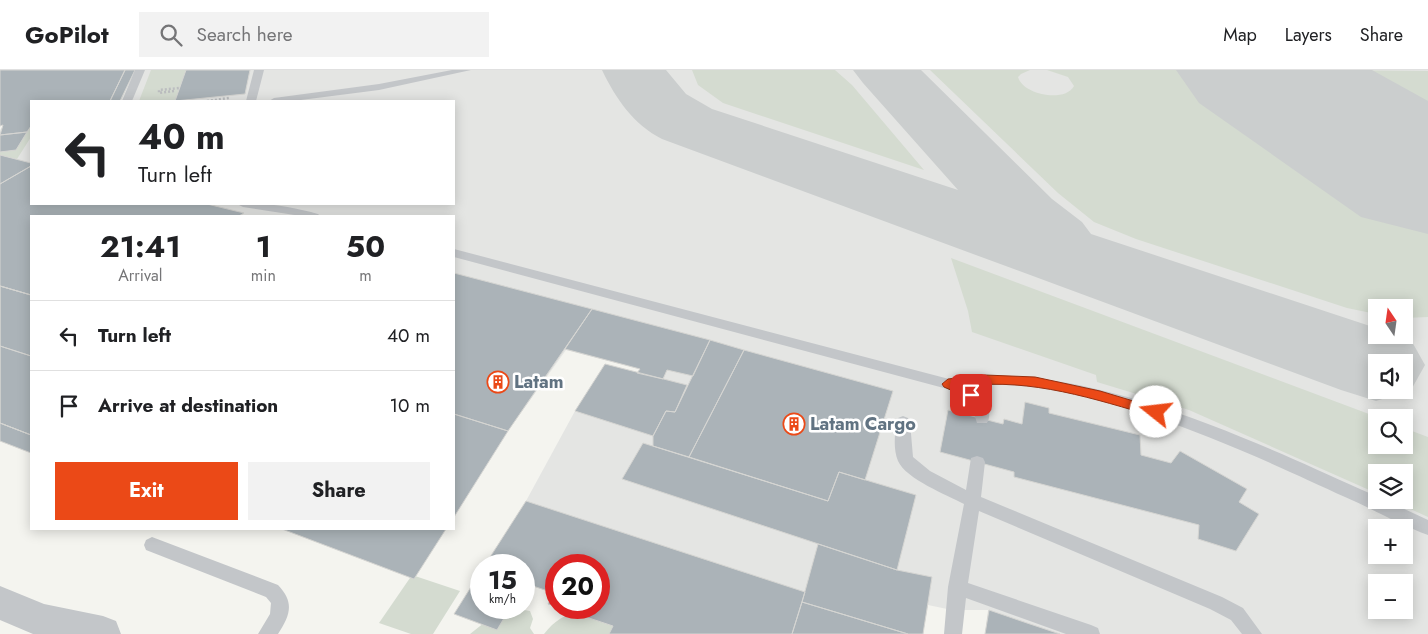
<!DOCTYPE html>
<html lang="en">
<head>
<meta charset="utf-8">
<style>
  :root { --surface:#fff; --page:#f2f2f2; --text:#202124; --muted:#757577; --line:#e0e0e0; --accent:#eb4917 }
  body { margin:0; font-family:Jost,sans-serif; background:var(--page); color:var(--text); height:100vh; display:flex; flex-direction:column; font-size:19px; white-space:nowrap }
  * { box-sizing:border-box; margin:0 }
  p { font-size:16px; color:var(--muted) }
  .icon { flex:none; width:28px; height:28px; fill:none; stroke:currentColor; stroke-width:2; stroke-linecap:round; stroke-linejoin:round }
  .map { position:relative; flex:1; overflow:hidden }
  .drawer { position:absolute; left:30px; top:145px; width:425px; height:315px; display:flex; flex-direction:column; background:var(--surface); border-radius:0px; box-shadow:0 2px 12px #0003 }
  .drawer>* { flex:none }
  .guide { position:absolute; left:30px; top:30px; width:425px; height:105px; border-radius:0px; box-shadow:0 2px 12px #0003; background:#fff; color:var(--text); overflow:hidden }
  .needle { width:32px; rotate:347deg }
  .fabs { position:absolute; left:1368px; top:229px; display:grid; gap:10px }
  .fabs a { display:grid; place-items:center; width:45px; height:45px; border-radius:0px; background:var(--surface); box-shadow:0 2px 12px #0003; font-size:25px }
  .speed { position:absolute; left:470px; top:484px; display:flex; gap:10px; font-size:25px; font-weight:700; text-align:center }
  .speed>* { display:grid; place-content:center; width:65px; height:65px; border-radius:50%; background:var(--surface); box-shadow:0 2px 12px #0003; line-height:1 }
  .speed small { font-size:12px; font-weight:400 }
  .speed .limit { border:8px solid #d22; background:#fff; color:#111 }
  .pin { position:absolute; display:grid; place-items:center; width:42px; height:42px; color:#fff; margin:-21px; border-radius:10px; box-shadow:0 2px 8px #0006 }
  .me { position:absolute; width:55px; margin:-28px; rotate:286deg; stroke-linejoin:round; filter:drop-shadow(0 0 4px #0008) }
  .turn { display:flex; align-items:center; gap:18px; height:105px; padding:0 25px; font-size:22px }
  .turn .icon { width:65px; height:65px; stroke-width:2.5 }
  .turn b { display:block; font-size:35px; line-height:42px }
  .eta { display:flex; justify-content:space-evenly; align-items:center; height:85px; text-align:center }
  .eta b { font-size:30px; font-weight:700; line-height:35px }
  .cta { display:flex; gap:10px; margin-top:auto; padding:10px 25px }
  .cta a { flex:1; height:58px; border-radius:0px; background:var(--accent); color:#fff; font-size:20px; font-weight:700; line-height:58px; text-align:center }
  .cta a+a { background:var(--page); color:var(--text) }
  ul { padding:0; list-style:none }
  li { display:flex; align-items:center; gap:15px; height:70px; padding:0 25px; border-top:1px solid var(--line) }
  li div { flex:1 }
  li b { display:block; font-size:19px }
  li em { font-style:normal }
  header { display:flex; align-items:center; gap:30px; box-sizing:border-box; height:70px; padding:0 25px; background:var(--surface); border-bottom:1px solid var(--line) }
  header strong { font-size:24px }
  nav { display:flex; gap:28px; margin-inline-start:auto; font-size:18px }
  .search { width:350px; height:45px; background:var(--page); display:flex; align-items:center; gap:12px; box-sizing:border-box; padding:0 18px; border-radius:0px; color:var(--muted); font-size:19px }
  .map>svg:first-child { display:block }
</style>
</head>
<body>
<header>
<strong>GoPilot</strong>
<div class="search"><svg class="icon" aria-label="search" viewBox="0 0 24 24"><circle cx="10" cy="10" r="6"/><path d="M15 15l6 6"/></svg>Search here</div>
<nav><a>Map</a><a>Layers</a><a>Share</a></nav>
</header>
<div class="map">
<svg width="1428" height="564" viewBox="0 0 1428 564">
  <rect width="100%" height="100%" fill="#f4f4ef"/>
  <path fill="#e4e5e3" fill-rule="evenodd" d="M0 0H1428V564H985L988 540H952L928 535 923 564H609L613 556 559 538H599V495H556V536L548 534 553 523 524 513 526 431 575 341 605 294 637 303 640 299 566 280 508 361 454 344V146H31V225L0 216V114L31 96V134H454V31H31V93L0 85V60L3 56H0ZM1376 238H1404V265H1376ZM1376 292H1404V320H1376ZM1376 348H1404V375H1376ZM1376 402H1404V430H1376ZM1376 458H1404V485H1376ZM1376 512H1404V540H1376Z"/>
  <path fill="#d4dbd0" d="M151 0H186L175 31H139Z
    M692 0H835L852 15 924 100 723 33 698 15Z
    M930 0H1030L1021 4 1018 7C1023 25 1065 33 1074 16L1068 7 1047 0H1188L1428 160V247L1404 248V238H1376V244L1347 238 1136 169 1094 152 1058 123Z
    M1323 0 1428 1V60Z
    M31 56V67L17 89 0 85V82L16 80Z
    M951 188 1377 347 1376 375H1404V358L1428 367V447L1391 430H1404V402H1376V423L1189 340 1097 312 1096 305 972 262 968 241Z
    M412 505 460 521 433 564H411L379 553Z
    M512 538 530 541 533 549 530 558 534 564H470L494 545Z
    M581 541 646 564H544C555 550 564 545 581 541Z"/>
  <g fill="none" stroke-linecap="round" stroke-linejoin="round">
    <path fill="#cbcece" fill-rule="evenodd" d="M602 0H666L686 24 712 39 958 120 863 13 853 0H921L1052 129 1082 152 1091 164 1376 258V265H1396L1411 270 1425 295 1411 320 1376 331 1341 320 662 69C633 54 616 29 602 0ZM1376 292H1404V320H1376Z"/>
    <path fill="#cbcece" fill-rule="evenodd" d="M1176 0H1372L1428 31V164L1361 147 1199 33Z"/>
  </g>
  <path fill="#abb3b8" stroke="#d5d5d2" d="M0 0H125L110 31H31V56L27 62 0 65 3 55 0 56Z
    M125 0H135L120 31H110Z
    M186 0H250L245 24 175 31Z
    M27 62 16 80 0 82V65Z
    M0 85 31 93V96L0 114Z
    M31 96V134H207L244 143 239 146H31V225L0 216V114Z
    M454 203 592 239 508 361 454 344Z
    M0 216 31 225V365L0 353Z
    M0 216 31 225V286L0 276Z
    M592 239 710 270 693 306 667 300 663 309 637 303 640 299 565 279Z
    M710 270 744 280 689 387 653 376V366L666 341 675 342Z
    M0 276 31 286V365L0 353Z
    M744 280 893 321 865 410 839 402 828 431 689 387Z
    M605 294 687 315 675 342 666 341 653 366 575 341Z
    M1025 332 1049 338V343L1140 365 1141 385 1171 393 1180 381 1247 419 1239 432 1259 444 1236 481 1198 469 1199 455 1014 407V402L940 382 948 340 1003 354 1004 349 1022 354Z
    M454 344 508 361 454 447Z
    M0 353 31 365V383L0 371Z
    M643 373 828 431 839 402 916 425 897 500 622 409Z
    M526 431 805 522 792 564H609L613 556 559 538H599V495H556V536L548 534 554 523 524 513V495H485Z
    M282 459H446L414 509Z
    M818 474 897 500 932 507 923 564H908L802 532Z
    M481 501V538H510L497 560 454 544Z
    M802 532 908 564H792Z
    M989 540 1027 553 1060 564H985Z"/>
  <g fill="none" stroke-linecap="round" stroke-linejoin="round">
    <path stroke="#bcbec0" stroke-width="2.5" stroke-dasharray="2 2" stroke-linecap="butt" d="M174 21 159 23V20L179 18
      M207 31 229 28"/>
    <path fill="#c3c6c9" fill-rule="evenodd" d="M135 0H145L132 31H122Z
      M254 0H264L256 31H246Z
      M452 0H471L379 20 293 31H269L274 28 379 14Z
      M237 134C265 132 291 137 318 144L320 146H301L243 137Z
      M454 179 949 309C1078 289 1243 366 1360 419L1376 426V430H1385L1428 450V465C1400 455 1373 439 1345 427 1243 380 1082 304 969 316 980 324 995 339 987 353H977L972 337 955 321 454 187Z
      M903 346 908 348 910 352 913 387 930 401 966 420 971 388 977 386 983 388 985 392 981 427 1222 527 1243 538 1262 564H1242L1231 550 1210 539 979 441 968 513 1091 555 1098 558 1100 564H1066L966 528 962 564H944L948 517 964 434C947 425 906 409 898 391 893 379 895 365 896 352L898 348Z
      M152 467 278 515C295 533 290 545 278 564H258L270 544 271 533 266 527 146 480 144 475 146 470Z"/>
    <path fill="#c3c6c9" fill-rule="evenodd" d="M0 516 44 534 103 546 116 551 121 564H33L0 550Z"/>
  </g>
  <path fill="#eb4917" stroke="#992f0f" d="M985 305 1035 307 1100 321 1160 339 1162 342 1156 347C1095 329 1031 308 967 316L977 325 971 329 944 317 942 314 948 309Z"/>
  <defs>
    <g id="building-ring" transform="scale(1.125)"><circle r="9.5" fill="#fff" stroke="#eb4917" stroke-width="1.5"/><path d="M-4-6H4V6H1V3H-1V6H-4ZM-2.5-4.3h1.7v1.8h-1.7ZM.8-4.3h1.7v1.8H.8ZM-2.5-1h1.7V.8h-1.7ZM.8-1h1.7V.8H.8Z" fill="#eb4917"/></g>
  </defs>
  <g fill-rule="evenodd">
    <use href="#building-ring" x="498" y="312"/>
    <use href="#building-ring" x="794" y="354"/>
  </g>
  <g text-anchor="middle" stroke-width="5" stroke-linejoin="round" paint-order="stroke">
    <g font-size="18" font-weight="bold" fill="#617382" stroke="#fff" text-anchor="start">
      <text x="514" y="318">Latam</text>
      <text x="810" y="360">Latam Cargo</text>
    </g>
  </g>
</svg>
<div class="fabs">
<a><svg class="needle" viewBox="-14 -14 28 28"><path d="M0-13l5 13h-10z" fill="#e53935"/><path d="M0 13l5-13h-10z" fill="#757577"/></svg></a>
<a><svg class="icon" aria-label="sound" viewBox="0 0 24 24"><path d="M4 9h4l5-4v14l-5-4H4zM17 9q2 3 0 6"/></svg></a>
<a><svg class="icon" aria-label="search" viewBox="0 0 24 24"><circle cx="10" cy="10" r="6"/><path d="M15 15l6 6"/></svg></a>
<a><svg class="icon" aria-label="layers" viewBox="0 0 24 24"><path d="M12 4l9 5-9 5-9-5zM3 14l9 5 9-5"/></svg></a>
<a>+</a>
<a>−</a>
</div>
<div class="speed"><div>15<small>km/h</small></div><div class="limit">20</div></div>
<div class="pin" style="left:971px;top:325px;background:#d93025"><svg class="icon" aria-label="arrive" viewBox="0 0 24 24"><path d="M6 21V4h12l-3 4 3 4H6"/></svg></div>
<svg class="me" style="left:1156px;top:342px" viewBox="-20 -20 40 40"><circle r="19" fill="#fff"/><path d="M0-13L10 11 0 6-10 11z" fill="#eb4917"/></svg>
<div class="guide">
<div class="turn"><svg class="icon" aria-label="left" viewBox="0 0 24 24"><path d="M17 20v-9H6M10 6l-5 5 5 5"/></svg><div><b>40 m</b>Turn left</div></div>
</div>
<section class="drawer">
<div class="eta">
<div><b>21:41</b><p>Arrival</p></div>
<div><b>1</b><p>min</p></div>
<div><b>50</b><p>m</p></div>
</div>
<ul>
<li><svg class="icon" aria-label="left" viewBox="0 0 24 24"><path d="M17 20v-9H6M10 6l-5 5 5 5"/></svg><div><b>Turn left</b></div><em>40 m</em></li>
<li><svg class="icon" aria-label="arrive" viewBox="0 0 24 24"><path d="M6 21V4h12l-3 4 3 4H6"/></svg><div><b>Arrive at destination</b></div><em>10 m</em></li>
</ul>
<div class="cta"><a>Exit</a><a>Share</a></div>
</section>
</div>
</body>
</html>
